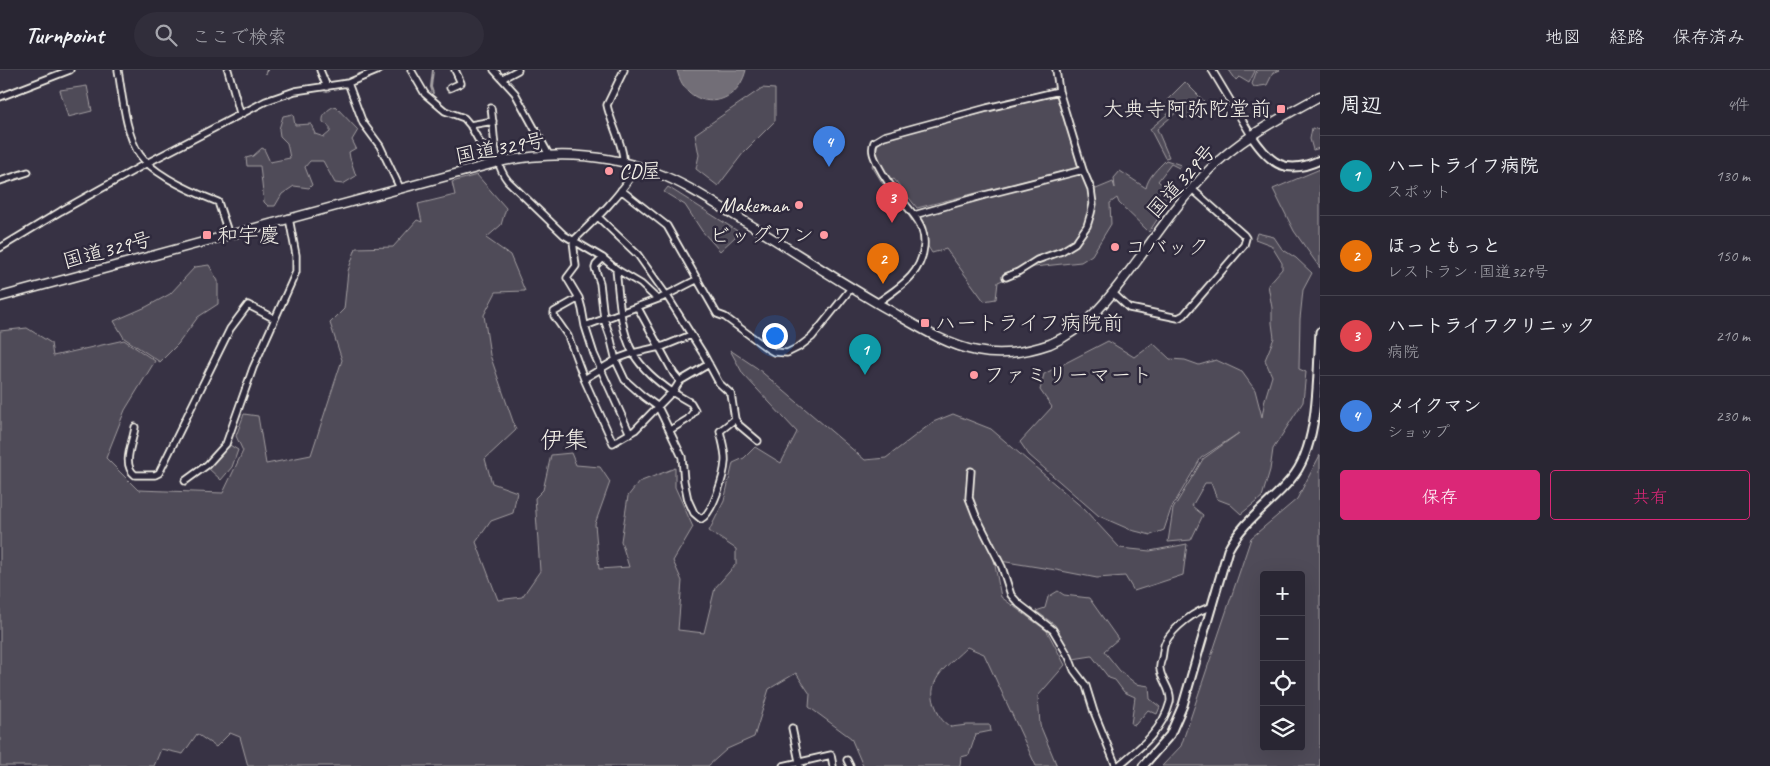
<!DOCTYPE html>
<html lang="ja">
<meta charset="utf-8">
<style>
:root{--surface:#292633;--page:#312e3b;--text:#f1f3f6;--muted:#a5a5ac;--line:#45434e;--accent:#db2777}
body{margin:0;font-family:Caveat,"Klee One",sans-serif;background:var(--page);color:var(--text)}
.controls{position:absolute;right:15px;bottom:15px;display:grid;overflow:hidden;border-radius:5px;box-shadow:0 5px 20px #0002}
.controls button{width:45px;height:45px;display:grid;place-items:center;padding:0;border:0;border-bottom:1px solid var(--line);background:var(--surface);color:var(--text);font:25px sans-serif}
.you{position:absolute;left:774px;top:265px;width:18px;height:18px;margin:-12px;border:4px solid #fff;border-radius:50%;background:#1a73e8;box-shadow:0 0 0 8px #1a73e833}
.badge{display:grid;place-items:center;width:32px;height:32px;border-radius:50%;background:var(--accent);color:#fff;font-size:16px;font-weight:700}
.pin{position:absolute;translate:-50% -41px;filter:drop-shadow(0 1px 2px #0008)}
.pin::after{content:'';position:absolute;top:26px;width:18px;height:15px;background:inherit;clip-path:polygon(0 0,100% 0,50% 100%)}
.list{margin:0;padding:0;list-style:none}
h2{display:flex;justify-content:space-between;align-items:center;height:65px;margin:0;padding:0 20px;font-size:21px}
h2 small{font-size:16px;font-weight:400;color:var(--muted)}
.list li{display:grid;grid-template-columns:32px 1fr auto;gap:15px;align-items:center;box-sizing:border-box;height:80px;padding:0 20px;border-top:1px solid var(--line)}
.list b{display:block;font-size:19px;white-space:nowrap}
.list p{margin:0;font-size:16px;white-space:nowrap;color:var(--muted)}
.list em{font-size:16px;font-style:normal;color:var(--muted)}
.actions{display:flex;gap:10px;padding:15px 20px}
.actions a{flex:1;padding:11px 0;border:1px solid var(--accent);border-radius:5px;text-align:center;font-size:18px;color:var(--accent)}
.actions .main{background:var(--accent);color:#fff}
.icon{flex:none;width:28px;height:28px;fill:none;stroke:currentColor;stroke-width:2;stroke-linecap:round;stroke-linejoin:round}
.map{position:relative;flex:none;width:1320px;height:696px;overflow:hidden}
header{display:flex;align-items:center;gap:30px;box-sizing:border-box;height:70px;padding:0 25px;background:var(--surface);border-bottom:1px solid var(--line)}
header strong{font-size:24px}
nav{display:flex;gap:28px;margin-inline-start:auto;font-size:18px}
.search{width:350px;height:45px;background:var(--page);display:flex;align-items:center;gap:12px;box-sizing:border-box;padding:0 18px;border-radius:28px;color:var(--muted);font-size:19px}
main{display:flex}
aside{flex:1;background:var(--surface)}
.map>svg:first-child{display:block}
.green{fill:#504b59;stroke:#a29ea0;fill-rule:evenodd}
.water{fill:#726e77;stroke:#a6a2a4}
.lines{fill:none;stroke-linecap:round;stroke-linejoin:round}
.stream{stroke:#a6a2a4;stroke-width:2}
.minor-casing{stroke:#f4f1e8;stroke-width:9}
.major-casing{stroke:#f4f1e8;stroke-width:11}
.highway-casing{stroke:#f4f1e8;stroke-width:11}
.minor{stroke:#2f2a3d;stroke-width:5.5}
.major{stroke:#2f2a3d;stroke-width:7}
.highway{stroke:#2f2a3d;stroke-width:8}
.poi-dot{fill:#ff9aa2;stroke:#2f2a3d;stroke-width:2}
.labels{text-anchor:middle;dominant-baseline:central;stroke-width:5;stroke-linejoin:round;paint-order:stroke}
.poi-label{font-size:21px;fill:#f4f1e8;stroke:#2f2a3d;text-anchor:start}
.street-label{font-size:21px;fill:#f4f1e8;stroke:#2f2a3d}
.quarter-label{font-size:24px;fill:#f4f1e8;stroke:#2f2a3d}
</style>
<header>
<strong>Turnpoint</strong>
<div class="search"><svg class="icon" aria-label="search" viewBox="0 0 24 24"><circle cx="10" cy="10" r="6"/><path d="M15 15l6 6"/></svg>ここで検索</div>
<nav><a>地図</a><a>経路</a><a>保存済み</a></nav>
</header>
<main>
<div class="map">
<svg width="1320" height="696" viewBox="0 0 1320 696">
<rect width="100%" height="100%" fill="#373244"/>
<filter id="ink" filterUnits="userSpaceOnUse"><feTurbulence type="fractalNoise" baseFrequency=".02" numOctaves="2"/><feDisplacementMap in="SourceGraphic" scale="10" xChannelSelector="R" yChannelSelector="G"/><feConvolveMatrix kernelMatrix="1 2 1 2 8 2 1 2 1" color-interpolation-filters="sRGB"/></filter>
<g filter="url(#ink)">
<path class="green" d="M1229,0H1255V1L1249,13L1239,7L1236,10Z
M1257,0H1280L1273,3L1267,15L1254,17L1252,14Z
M1185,12L1204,31L1191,44L1192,49L1188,47L1183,48L1178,41L1157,59L1169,87L1165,88L1150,59L1176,37L1168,29Z
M87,16L92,41L68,47L60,20Z
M762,18L775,19V51L744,82L718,116L696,99L699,85L695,64Z
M1058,24L1078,97L917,138L894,109L883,114L872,96L879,70Z
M335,36L358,60L352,70L356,78L349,82L350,88L356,106L343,114L335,113L323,91H310L305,97L312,115L309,118L294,116L282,124L275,136H268L264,132L260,96H247L246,88L253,86L262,78L264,79L270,92L290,88L287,73L280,66L279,59L283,46L293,44L295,55L311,54L315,64L324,67L330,62V57L323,52C322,44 328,39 335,36Z
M1312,58L1320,60V78L1313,80L1310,69Z
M1166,90L1181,95L1179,98L1171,94L1158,111L1168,120V133L1149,162L1119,133L1117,128L1110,133L1111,154L1092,185L1081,192L1034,197L998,212L996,229L984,231L946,179L932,183L907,143L883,119L891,112L920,146L1081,103L1096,119L1113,112L1115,118L1114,108L1120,101L1146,118C1148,107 1158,98 1166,90Z
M1320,99V198L1294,161L1273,119Z
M477,105L506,138L501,155L486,168L510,185L525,221L496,222L484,245L490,285L516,360L485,389L492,413L517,422L513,443L491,451L476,472L498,530L522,527L540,501L535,428L543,420L551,385L571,383L576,395L600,397L610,412L595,454L599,499L629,497L621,471L628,426L639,412L675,398V417L693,457L673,491L682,511L678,560L704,563L715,518L736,494V479L709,461L724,431L733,393L744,388L755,377L781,393L797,362L743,304L730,280L757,298L865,390L886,388L933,352L953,344L991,359L1084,439L1120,478L1150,481L1187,474L1183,505L1134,521L1125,506L1097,508L1056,500L994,490L1001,527L1047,561L1065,595L1038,626L1040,655L1057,696H1036L984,584L967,577C950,594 925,609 935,635C940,647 940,650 951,657L967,655H990L991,661L976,664L969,685L961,687L960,696H863L851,668L809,637L810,624L796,603L769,619L754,667L727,679L708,696H248L240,667L230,663L216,677L197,664L183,684L161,679L154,696H0V261L27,258L51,273L53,286L124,270L155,291L125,340L106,388L138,420L223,423L243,381L236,366L244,344L258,346L266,394L311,385L342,290L330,253L344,239L348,201L356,178L393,177L417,150L422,152L418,134L455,125L452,112Z
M668,117L739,162L735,167L720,181L702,161L685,135L664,122Z
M1257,163L1274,167L1282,179L1296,188L1312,203L1303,220L1300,249L1299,299L1306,302L1303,332L1273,379L1270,400L1262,427L1241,444L1230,434L1217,429L1211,413H1205L1192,436L1203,445L1191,470L1168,472L1173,439L1203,389L1239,363L1201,388L1171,439L1164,460L1151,465L1131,460L1099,446L1029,385L1020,372L1052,337L1040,320L1044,304L1108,271L1134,287L1153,273L1170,289L1185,290L1199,295L1216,290L1242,302L1255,320L1262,347L1265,329L1272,306L1265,290L1274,268L1272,253V238L1268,215L1282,199V193L1271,175L1255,169Z
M209,195L218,211V234L198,247L178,274L160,292L124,268L114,251L146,237L170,224L195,197Z
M228,374L238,380L232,397L221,410L208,398Z
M1320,385V696H1162L1181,676L1251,468L1297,429ZM1264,505H1301V677H1264Z
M1058,521L1064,525L1089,528L1118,569L1104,581L1120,601L1136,614L1149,616L1150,629L1160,637L1157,644L1148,640L1135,655L1131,654L1135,627L1124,622L1115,610L1109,608L1092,586L1073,589L1055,555L1036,541L1045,538L1048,527Z"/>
<path class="water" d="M677,0H746C736,41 686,41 677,0Z"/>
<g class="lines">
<path class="stream" d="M433,0L431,17L433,23
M266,3L267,0"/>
<g class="minor-casing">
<path id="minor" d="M118,0C122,23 126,67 140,85C154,105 195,123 218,132L229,165
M228,0L240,43
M320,0L327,17
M411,0L425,24L445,41L464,48L470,55L480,73L490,80L496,81
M494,0L515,23L549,85
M1212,0L1251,65
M503,8L518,0
M348,13L363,53L380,76L400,118
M450,18L461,13L455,0
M0,27L70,0
M491,38C495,61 492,92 508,111L564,165L603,188L616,199L641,214L657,229
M470,55L493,51
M623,92C625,79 610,51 607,35L624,0
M0,111L28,102
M621,120L667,156L717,244L725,247L767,278L774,282L787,283L799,277L812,267L852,217
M914,145L985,125L1083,100
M598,147L638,185L667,226L704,285L719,313L731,324L735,349L720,361C722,371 726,383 725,392C724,406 713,443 701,449L694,443L688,430L684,411L682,387L663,347L658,337L643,326L625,310L616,291L610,266L604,249L600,213L595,198L596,195L603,188
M573,171L576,196L567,208L579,228L582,239L585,256L594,284L630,364
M573,171C597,148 621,125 638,96
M0,178L61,141L147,93L266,31L295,21L348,13L379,0
M1006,207L1018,202L1037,190L1062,181L1075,173L1087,156L1091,143L1093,134L1091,119L1083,100L1059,21L1056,0
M1113,223L1129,238L1178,248L1184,245L1244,175L1246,168L1244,165L1192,119
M579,228L554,242V246L568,266L584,309L613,373L635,360L672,322C657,311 642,299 633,283C620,259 619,226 616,199
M877,233C899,217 921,206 924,176C925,163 921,154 913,144C901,128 888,115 879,97C875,89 870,81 874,72L884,66L987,38L1059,21
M638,238L674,304L680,311
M585,256L661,228L698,209
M584,309L619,288L633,283L664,276L691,265
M673,322L680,311L709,294
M735,349L739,355L758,371
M135,357C133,373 121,394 135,405H155L159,403L230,259L248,235L275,249
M670,360L688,349L695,340L691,333L672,322
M971,401L969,428L976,446L1002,497L1011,525L1019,534L1053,560L1069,587L1074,600L1086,616L1094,642L1116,696
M185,411L207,395L226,374L253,298L296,202V185L289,148
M792,658L800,696
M847,690L850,696
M783,696L831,685L833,696
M1118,696C1140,678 1163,660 1170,632C1172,619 1161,611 1160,599C1159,596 1161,591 1162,588C1163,584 1163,577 1165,573C1173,558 1195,540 1212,537"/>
</g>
<g class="major-casing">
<path id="major" d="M1251,65C1270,94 1286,106 1320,90
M1143,696L1170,665L1183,635L1228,480C1245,448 1270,435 1291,409C1320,376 1317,305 1320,262"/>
</g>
<g class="highway-casing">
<path id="highway" d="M0,227L499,92C552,81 606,83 657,103C686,114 712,132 739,148C789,178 838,211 889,240C917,256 946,275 977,281C1001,286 1027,282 1050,274C1089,258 1113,223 1137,191C1159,161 1181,129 1207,102C1239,69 1280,48 1320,26"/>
</g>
<use href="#minor" class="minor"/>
<use href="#major" class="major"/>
<use href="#highway" class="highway"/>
</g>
</g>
<g class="poi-dot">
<rect x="1276" y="34" width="10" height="10" rx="2.5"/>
<circle cx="609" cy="101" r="5"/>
<circle cx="799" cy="135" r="5"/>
<rect x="202" y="160" width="10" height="10" rx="2.5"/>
<circle cx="824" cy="165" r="5"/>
<circle cx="1115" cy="177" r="5"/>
<rect x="920" y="248" width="10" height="10" rx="2.5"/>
<circle cx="974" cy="305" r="5"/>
</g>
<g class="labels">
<g class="poi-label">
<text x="1271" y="39" text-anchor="end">大典寺阿弥陀堂前</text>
<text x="619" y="101">CD屋</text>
<text x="789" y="135" text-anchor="end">Makeman</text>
<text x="217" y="165">和宇慶</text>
<text x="814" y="165" text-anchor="end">ビッグワン</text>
<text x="1125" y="177">コバック</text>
<text x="935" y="253">ハートライフ病院前</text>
<text x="984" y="305">ファミリーマート</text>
</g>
<g class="street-label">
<text transform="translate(500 78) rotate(-11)">国道329号</text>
<text transform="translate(1181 111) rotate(-48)">国道329号</text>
<text transform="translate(107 180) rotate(-15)">国道329号</text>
</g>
<g class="quarter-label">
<text x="564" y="370">伊集</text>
</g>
</g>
</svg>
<div class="controls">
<button>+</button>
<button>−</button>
<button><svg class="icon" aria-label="locate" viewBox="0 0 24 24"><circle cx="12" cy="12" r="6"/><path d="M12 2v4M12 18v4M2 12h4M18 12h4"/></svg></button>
<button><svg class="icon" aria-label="layers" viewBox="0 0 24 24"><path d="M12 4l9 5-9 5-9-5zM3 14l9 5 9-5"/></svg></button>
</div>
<div class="you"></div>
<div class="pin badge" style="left:865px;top:305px;background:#0f9aa8">1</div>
<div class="pin badge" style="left:883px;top:214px;background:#e8710a">2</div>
<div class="pin badge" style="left:892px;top:153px;background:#e0444e">3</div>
<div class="pin badge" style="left:829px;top:97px;background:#3f7fe0">4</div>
</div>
<aside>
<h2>周辺<small>4件</small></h2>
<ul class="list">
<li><span class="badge" style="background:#0f9aa8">1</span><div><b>ハートライフ病院</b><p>スポット</p></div><em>130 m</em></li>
<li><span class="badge" style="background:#e8710a">2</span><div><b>ほっともっと</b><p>レストラン · 国道329号</p></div><em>150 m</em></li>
<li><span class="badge" style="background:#e0444e">3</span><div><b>ハートライフクリニック</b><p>病院</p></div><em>210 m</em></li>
<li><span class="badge" style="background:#3f7fe0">4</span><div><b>メイクマン</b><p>ショップ</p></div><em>230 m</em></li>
</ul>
<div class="actions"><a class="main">保存</a><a>共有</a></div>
</aside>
</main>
